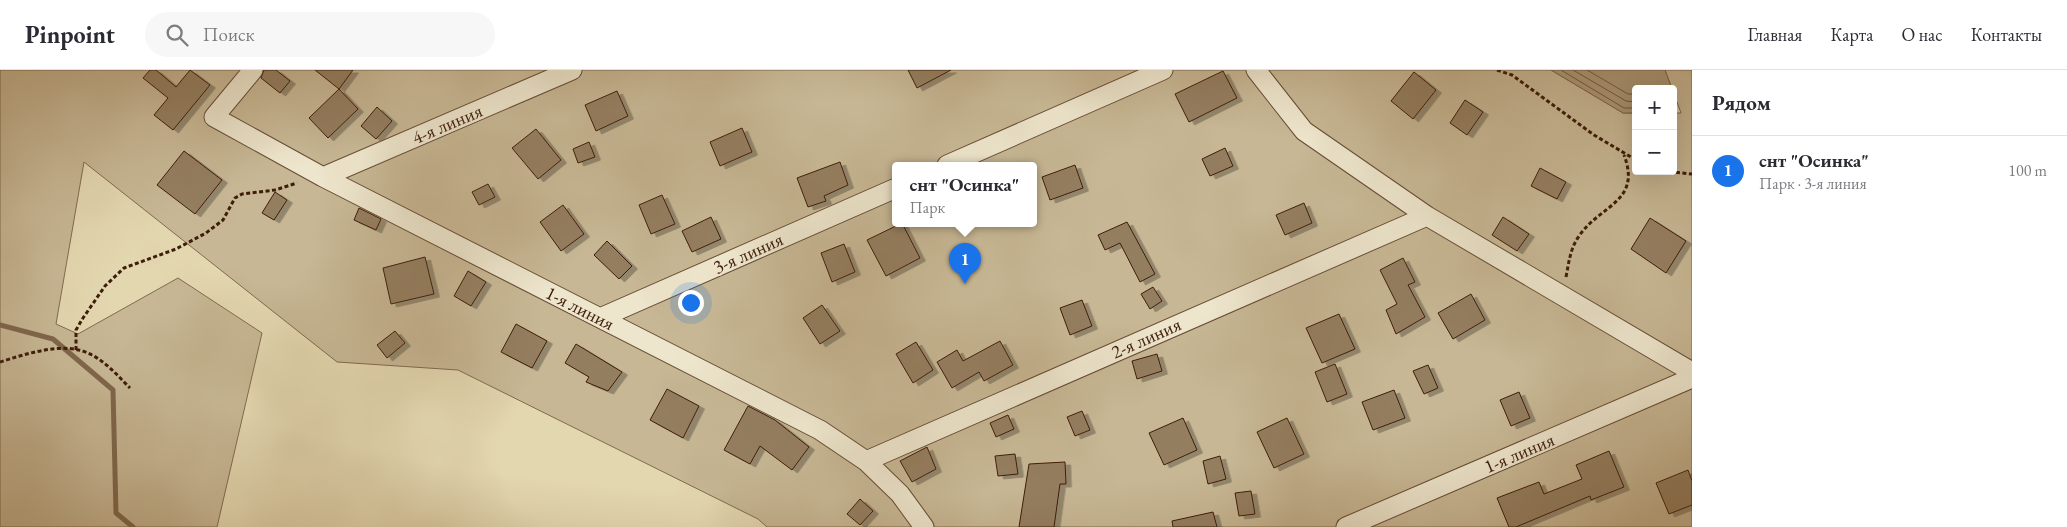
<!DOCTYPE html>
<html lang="ru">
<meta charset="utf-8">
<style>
:root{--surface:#fff;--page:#f7f7f7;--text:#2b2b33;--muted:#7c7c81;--line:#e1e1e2;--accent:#1a73e8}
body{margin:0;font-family:"EB Garamond",serif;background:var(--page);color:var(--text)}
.controls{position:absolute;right:15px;top:15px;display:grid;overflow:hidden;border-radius:5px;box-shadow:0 5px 20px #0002}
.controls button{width:45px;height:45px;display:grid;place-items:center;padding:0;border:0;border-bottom:1px solid var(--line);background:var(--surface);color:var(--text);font:25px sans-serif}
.you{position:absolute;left:690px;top:232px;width:18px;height:18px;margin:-12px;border:4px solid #fff;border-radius:50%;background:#1a73e8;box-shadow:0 0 0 8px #1a73e833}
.badge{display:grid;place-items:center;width:32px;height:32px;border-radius:50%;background:var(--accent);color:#fff;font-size:16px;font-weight:700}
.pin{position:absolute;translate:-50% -41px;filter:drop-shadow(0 1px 2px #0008)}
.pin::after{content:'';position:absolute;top:26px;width:18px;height:15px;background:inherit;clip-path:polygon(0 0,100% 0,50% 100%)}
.popup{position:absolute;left:892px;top:92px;width:145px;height:65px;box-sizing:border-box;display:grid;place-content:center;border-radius:5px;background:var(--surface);filter:drop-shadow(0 1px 4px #0005);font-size:16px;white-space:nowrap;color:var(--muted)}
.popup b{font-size:19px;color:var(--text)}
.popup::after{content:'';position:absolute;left:50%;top:100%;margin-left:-10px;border:10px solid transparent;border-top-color:var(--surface)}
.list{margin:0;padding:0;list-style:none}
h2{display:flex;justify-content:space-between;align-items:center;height:65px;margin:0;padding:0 20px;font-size:21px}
h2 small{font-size:16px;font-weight:400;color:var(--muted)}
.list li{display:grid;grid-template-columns:32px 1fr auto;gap:15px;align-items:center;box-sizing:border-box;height:70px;padding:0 20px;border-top:1px solid var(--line)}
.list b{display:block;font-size:19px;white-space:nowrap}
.list p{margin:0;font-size:16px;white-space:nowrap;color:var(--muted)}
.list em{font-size:16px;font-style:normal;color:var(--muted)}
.icon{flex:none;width:28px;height:28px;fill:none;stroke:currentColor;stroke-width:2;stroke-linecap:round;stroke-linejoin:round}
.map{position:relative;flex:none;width:1692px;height:457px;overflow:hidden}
header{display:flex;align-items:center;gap:30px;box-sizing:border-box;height:70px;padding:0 25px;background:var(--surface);border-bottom:1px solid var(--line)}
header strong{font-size:24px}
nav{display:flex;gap:28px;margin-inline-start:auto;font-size:18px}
.search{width:350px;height:45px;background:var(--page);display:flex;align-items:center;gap:12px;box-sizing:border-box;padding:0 18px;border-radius:28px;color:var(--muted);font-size:19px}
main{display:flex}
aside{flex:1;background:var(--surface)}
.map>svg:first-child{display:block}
.green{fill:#c7b794;stroke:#826a4f;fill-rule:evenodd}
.water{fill:#ab9878;stroke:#7f674c}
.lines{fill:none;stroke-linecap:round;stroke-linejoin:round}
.shore{stroke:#745a41;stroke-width:1}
.stream{stroke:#7f674c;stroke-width:5}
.building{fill:#947e60;stroke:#3e1d0a;filter:url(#shadow)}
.minor-casing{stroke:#674c34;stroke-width:21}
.path{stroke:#3e1d0a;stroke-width:3;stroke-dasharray:4 2.5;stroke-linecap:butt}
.minor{stroke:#ede5cc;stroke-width:19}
.labels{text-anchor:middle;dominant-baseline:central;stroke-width:4.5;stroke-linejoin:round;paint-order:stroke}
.street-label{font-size:19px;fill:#3e1d0a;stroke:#ede5cc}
</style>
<header>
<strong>Pinpoint</strong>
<div class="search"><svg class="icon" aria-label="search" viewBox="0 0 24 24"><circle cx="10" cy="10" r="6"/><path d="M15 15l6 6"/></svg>Поиск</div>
<nav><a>Главная</a><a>Карта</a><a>О нас</a><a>Контакты</a></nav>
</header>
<main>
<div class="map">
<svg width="1692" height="457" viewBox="0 0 1692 457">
<defs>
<filter id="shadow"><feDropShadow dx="5.5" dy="3" stdDeviation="0" flood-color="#0004"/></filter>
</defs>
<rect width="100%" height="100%" fill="#e3d7b0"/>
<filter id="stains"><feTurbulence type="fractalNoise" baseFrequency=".004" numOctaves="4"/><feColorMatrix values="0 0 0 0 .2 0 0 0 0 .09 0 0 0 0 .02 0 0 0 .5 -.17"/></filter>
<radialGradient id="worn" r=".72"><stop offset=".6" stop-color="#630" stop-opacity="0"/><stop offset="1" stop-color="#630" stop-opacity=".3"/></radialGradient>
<path class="green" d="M0,0H1551L1623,43H1636V101H1673V43H1681L1665,0H1692V457H767L758,449L458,300L337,292L84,92L56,254L78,264L178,208L262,263L217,457H0ZM896,95H1034V153H896Z"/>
<path class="water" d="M1551,0H1665L1672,19H1636V43H1623Z"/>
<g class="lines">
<path class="shore" d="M1561,0L1624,38H1636
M1573,0L1626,31L1636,32
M1587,0L1628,24H1636"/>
<path class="stream" d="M0,255L53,269L113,320L116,443L133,457"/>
</g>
<path class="building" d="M150,0H156L176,17L190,0L210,15L173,60L154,45L168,28L143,8Z
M264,0H276L290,11L280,23L261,8Z
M315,0H353L339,19Z
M908,0H951L917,18Z
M1223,1L1237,28L1189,52L1175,24Z
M1414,2L1436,20L1413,49L1391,31Z
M339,19L358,39L328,68L309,48Z
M617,21L628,46L596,61L585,35Z
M1465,30L1483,42L1467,65L1450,53Z
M377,37L392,51L376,69L361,56Z
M742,58L752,82L720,96L710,72Z
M536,59L561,90L538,109L512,78Z
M589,72L595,87L578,93L573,79Z
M1225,78L1233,96L1210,106L1202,89Z
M184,81L222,110L195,144L157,115Z
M840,92L848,115L824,126L826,131L808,137L797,108Z
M1075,95L1083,118L1050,130L1042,107Z
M1540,98L1566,112L1557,129L1531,116Z
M488,114L495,127L479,135L472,122Z
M275,122L287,130L274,150L262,143Z
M662,125L675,154L651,164L639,135Z
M1304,133L1312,153L1285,165L1276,145Z
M563,135L584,164L561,181L540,152Z
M359,138L381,149L376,160L354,150Z
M711,147L721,169L692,182L682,161Z
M1503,147L1529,164L1517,181L1492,165Z
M1650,148L1686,171L1666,203L1631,179Z
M1127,152L1155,204L1140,212L1120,173L1105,180L1098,165Z
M902,153L920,188L886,206L867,170Z
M607,171L632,196L619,209L594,185Z
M844,174L855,202L832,212L821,183Z
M425,187L434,224L391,234L383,198Z
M1403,188L1415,212L1408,215L1425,247L1396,264L1386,240L1397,234L1380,200Z
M468,201L486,212L471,236L454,226Z
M1153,217L1162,231L1150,239L1141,224Z
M1471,224L1485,250L1453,269L1438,243Z
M1082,230L1092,256L1070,265L1060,238Z
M822,235L840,261L820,274L803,248Z
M1339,244L1355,279L1322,293L1306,258Z
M516,254L547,271L532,298L501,282Z
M395,261L405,273L387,288L377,275Z
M1000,271L1013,295L984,311L979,302L952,318L937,292L957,280L963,291Z
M916,272L933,300L913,313L896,284Z
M576,274L622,302L608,321L586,312L589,307L565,293Z
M1157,284L1162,301L1137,309L1132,291Z
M1335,294L1347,324L1327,332L1315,302Z
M1428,295L1438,318L1424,324L1413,301Z
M667,319L699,336L683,368L650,350Z
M1394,320L1405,348L1373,360L1362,332Z
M1519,322L1530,348L1511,356L1500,330Z
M748,336L775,350L809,377L792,400L760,376L750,394L724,380Z
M1082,341L1090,360L1075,366L1067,347Z
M1008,345L1014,359L996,367L990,353Z
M1183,348L1197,380L1164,395L1149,363Z
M1287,348L1304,384L1274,398L1257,362Z
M927,377L936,399L912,412L900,391Z
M1609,381L1624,417L1591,430L1590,426L1516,457H1509L1497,428L1539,412L1544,424L1582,409L1576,395Z
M1015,384L1018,404L998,406L995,386Z
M1220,386L1226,409L1208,414L1203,391Z
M1065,392L1066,414H1060L1054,457H1019L1029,394Z
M1688,400L1692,411V435L1669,444L1656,413Z
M1251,421L1255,444L1239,446L1235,423Z
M860,429L873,441L860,455L847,444Z
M1213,442L1217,457H1173L1172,451Z"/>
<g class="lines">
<g class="minor-casing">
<path id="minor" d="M253,0L214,47L323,107L820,360L866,391L900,424L924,457
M1256,0L1304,61L1427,146L1692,302
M947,95L1163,0
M323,107L572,0
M600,248L896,118
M866,391L1427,146
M1346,457L1692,308"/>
</g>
<path class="path" d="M1497,0L1512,5L1594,65L1636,90
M1663,101L1692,104
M1566,207C1569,192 1570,179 1579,166C1600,135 1642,132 1624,85
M76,280V260L83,248L105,216L124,198L176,179L206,163L223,150L235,128L242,124L275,120L297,113
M0,292C26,284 66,270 92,285C107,293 118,306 130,318"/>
<use href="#minor" class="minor"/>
</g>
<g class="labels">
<g class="street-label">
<text transform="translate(447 54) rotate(-23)">4-я линия</text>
<text transform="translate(748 183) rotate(-24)">3-я линия</text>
<text transform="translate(580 238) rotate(27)">1-я линия</text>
<text transform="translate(1146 268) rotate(-24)">2-я линия</text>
<text transform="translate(1519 383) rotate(-23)">1-я линия</text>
</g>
</g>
<rect width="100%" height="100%" filter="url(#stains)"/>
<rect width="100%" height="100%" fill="url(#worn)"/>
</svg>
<div class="controls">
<button>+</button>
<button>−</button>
</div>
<div class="you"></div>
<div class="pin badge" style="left:965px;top:214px">1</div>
<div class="popup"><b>снт &quot;Осинка&quot;</b>Парк</div>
</div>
<aside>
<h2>Рядом<small></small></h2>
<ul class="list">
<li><span class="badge">1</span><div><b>снт &quot;Осинка&quot;</b><p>Парк · 3-я линия</p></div><em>100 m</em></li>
</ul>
</aside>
</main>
